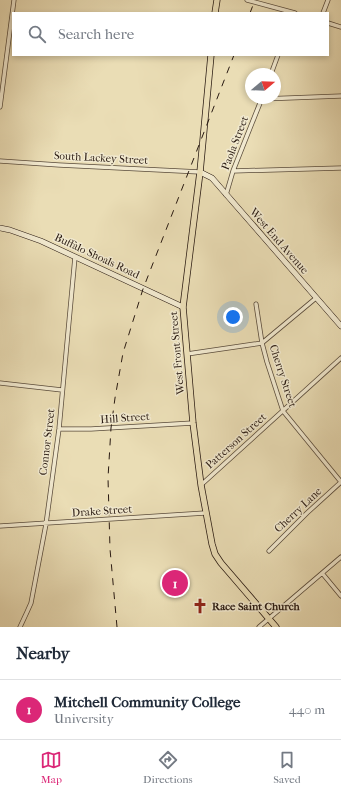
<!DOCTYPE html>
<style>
:root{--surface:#fff;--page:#f6f6f7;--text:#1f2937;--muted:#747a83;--line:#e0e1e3;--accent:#db2777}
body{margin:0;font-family:"IM FELL French Canon",serif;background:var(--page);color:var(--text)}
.compass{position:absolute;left:245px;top:68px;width:36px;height:36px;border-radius:50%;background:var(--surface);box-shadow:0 2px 6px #0003;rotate:71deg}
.you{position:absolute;left:233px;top:317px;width:14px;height:14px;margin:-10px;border:3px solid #fff;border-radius:50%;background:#1a73e8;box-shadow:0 0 0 6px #1a73e833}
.badge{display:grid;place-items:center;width:26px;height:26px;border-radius:50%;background:var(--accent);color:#fff;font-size:13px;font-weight:700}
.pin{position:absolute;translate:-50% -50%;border:2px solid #fff;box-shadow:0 1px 4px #0006}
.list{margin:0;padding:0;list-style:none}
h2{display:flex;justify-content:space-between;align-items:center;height:52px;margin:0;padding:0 16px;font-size:17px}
h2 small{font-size:13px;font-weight:400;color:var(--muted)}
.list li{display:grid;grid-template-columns:26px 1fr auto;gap:12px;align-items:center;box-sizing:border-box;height:60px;padding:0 16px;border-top:1px solid var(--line)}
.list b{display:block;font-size:15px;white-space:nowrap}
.list p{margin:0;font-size:13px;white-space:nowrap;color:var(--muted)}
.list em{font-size:13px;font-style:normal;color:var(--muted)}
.icon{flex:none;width:22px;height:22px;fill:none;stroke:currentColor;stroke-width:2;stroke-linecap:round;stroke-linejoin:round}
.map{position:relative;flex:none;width:341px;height:627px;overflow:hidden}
.search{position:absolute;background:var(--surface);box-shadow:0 2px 6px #0003;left:12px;right:12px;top:12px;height:44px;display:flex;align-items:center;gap:10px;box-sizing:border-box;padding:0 14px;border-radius:0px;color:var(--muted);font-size:15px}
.sheet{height:112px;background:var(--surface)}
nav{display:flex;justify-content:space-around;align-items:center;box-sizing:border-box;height:56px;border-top:1px solid var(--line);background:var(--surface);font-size:11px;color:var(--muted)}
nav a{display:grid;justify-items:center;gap:2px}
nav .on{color:var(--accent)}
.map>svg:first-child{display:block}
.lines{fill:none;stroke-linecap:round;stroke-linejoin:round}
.street-casing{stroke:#594b3b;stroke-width:5}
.secondary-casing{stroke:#291a12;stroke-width:6}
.primary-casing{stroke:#291a12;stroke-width:7}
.street{stroke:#f1e9cf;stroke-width:3.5}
.secondary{stroke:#f1e9cf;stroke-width:5}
.primary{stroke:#eaddb5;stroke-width:5.5}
.rail{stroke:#291a12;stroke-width:1;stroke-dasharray:7 7;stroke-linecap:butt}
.labels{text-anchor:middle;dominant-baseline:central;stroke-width:3;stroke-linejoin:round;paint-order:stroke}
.street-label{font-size:11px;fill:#291a12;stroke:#f1e9cf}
.poi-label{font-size:11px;font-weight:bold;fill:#291a12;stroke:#f1e9cf;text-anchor:start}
</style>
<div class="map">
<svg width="341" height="627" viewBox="0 0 341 627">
<rect width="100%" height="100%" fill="#eaddb5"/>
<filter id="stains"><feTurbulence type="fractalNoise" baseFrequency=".005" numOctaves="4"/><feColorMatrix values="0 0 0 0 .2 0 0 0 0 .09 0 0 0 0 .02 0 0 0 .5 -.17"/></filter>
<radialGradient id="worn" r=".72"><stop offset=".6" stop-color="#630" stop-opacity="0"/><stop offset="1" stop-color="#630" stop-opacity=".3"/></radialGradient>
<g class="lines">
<g class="street-casing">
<path id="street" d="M247,0L295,13
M323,13L328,0
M328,23L341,27
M271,74L278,55
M262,99L341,96
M0,107L14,0
M0,161L59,165L200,172
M233,171L341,168
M226,195L233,171L262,98
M256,304L262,343L267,362L283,411L341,482
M187,354L262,343L316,298
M0,383L62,390
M59,429H91L193,423
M201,485L341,358
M0,526L205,513
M269,551L307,513L341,482
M322,573L341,596
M20,627L27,612L31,603L46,524L59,429L75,257
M259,627L341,557"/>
</g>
<g class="secondary-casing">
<path id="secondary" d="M200,172L212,178L341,326
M0,228L10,230L41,241L183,307"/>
</g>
<g class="primary-casing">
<path id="primary" d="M215,13L217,0
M211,55L200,172L183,307L193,423L201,485L212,544L215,554L221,563L276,627"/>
</g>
<use href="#street" class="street"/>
<use href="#secondary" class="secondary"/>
<use href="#primary" class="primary"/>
<path class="rail" d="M250,13L255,0
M117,627L110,549L108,478L111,428L115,398L123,353L143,289L234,55"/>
</g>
<defs>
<g id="church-bare" transform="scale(1.2)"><path d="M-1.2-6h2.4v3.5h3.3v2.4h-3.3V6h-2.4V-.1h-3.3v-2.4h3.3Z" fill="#8f2418" stroke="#f1e9cf" stroke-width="2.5" paint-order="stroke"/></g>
</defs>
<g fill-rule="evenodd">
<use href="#church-bare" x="200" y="606"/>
</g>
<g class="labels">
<g class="street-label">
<text transform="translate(235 143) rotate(-69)">Paola Street</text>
<text transform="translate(101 158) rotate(3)">South Lackey Street</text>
<text transform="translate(279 241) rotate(49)">West End Avenue</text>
<text transform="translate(97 256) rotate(25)">Buffalo Shoals Road</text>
<text transform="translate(177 353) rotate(-95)">West Front Street</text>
<text transform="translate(283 376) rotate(72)">Cherry Street</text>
<text transform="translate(125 418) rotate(-4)">Hill Street</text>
<text transform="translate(236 441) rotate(-42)">Patterson Street</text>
<text transform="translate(47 442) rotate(-83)">Connor Street</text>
<text transform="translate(298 510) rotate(-43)">Cherry Lane</text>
<text transform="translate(102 511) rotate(-4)">Drake Street</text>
</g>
<g class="poi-label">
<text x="212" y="606">Race Saint Church</text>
</g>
</g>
<rect width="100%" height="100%" filter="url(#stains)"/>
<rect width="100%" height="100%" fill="url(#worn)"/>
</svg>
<svg class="compass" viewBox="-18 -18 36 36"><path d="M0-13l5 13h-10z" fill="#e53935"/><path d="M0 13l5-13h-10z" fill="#747a83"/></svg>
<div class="you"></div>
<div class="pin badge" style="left:175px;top:583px">1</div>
<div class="search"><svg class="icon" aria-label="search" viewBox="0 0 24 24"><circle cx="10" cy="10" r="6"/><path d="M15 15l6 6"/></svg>Search here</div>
</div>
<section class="sheet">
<h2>Nearby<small></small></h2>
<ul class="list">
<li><span class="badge">1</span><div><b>Mitchell Community College</b><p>University</p></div><em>440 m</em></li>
</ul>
</section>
<nav>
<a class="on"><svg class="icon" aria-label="map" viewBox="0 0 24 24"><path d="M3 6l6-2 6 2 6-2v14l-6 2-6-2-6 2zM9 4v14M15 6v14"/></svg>Map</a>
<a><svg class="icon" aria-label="directions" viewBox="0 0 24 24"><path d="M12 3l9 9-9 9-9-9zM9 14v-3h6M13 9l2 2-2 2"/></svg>Directions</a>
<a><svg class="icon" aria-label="saved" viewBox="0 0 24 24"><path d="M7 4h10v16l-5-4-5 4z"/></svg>Saved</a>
</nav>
